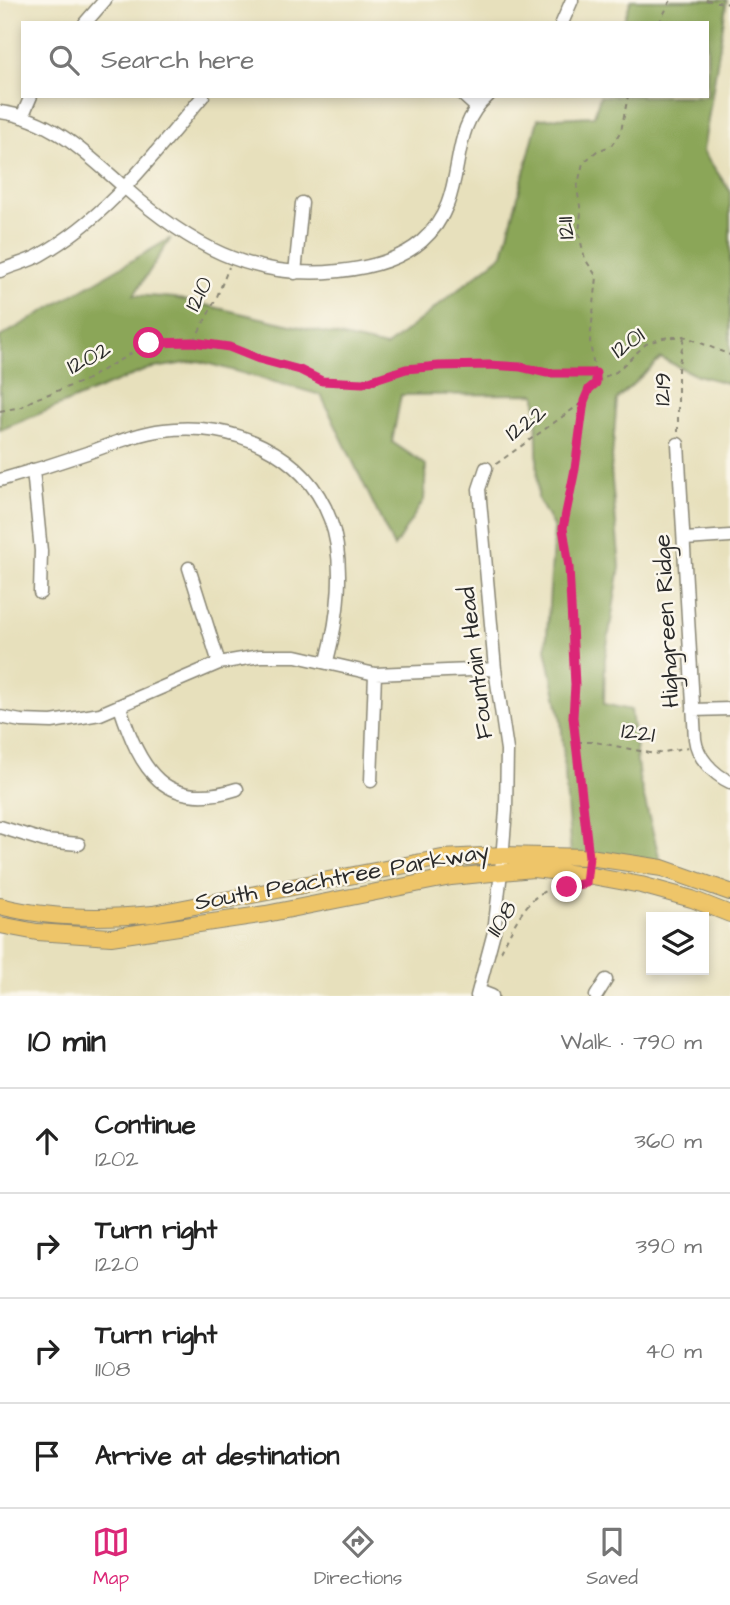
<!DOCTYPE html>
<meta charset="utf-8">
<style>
:root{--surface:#fff;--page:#f2f2f2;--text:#222;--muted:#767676;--line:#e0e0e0;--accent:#db2777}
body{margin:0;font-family:"Architects Daughter",sans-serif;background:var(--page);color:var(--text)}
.controls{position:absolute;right:21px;bottom:21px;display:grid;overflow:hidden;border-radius:0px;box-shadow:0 4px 10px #0003}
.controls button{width:63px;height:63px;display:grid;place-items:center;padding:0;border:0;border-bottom:2px solid var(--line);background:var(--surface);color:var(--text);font:35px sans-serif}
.stop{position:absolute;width:21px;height:21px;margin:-16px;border:5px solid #db2777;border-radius:50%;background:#fff}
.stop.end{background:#db2777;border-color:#fff;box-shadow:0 2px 7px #0008}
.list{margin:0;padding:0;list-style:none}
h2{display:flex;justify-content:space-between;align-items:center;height:91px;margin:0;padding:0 28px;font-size:30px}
h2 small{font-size:23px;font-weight:400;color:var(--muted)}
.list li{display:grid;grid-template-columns:46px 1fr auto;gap:21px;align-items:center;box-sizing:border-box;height:105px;padding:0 28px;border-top:2px solid var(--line)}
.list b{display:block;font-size:26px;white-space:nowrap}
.list p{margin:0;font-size:23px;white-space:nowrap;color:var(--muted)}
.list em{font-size:23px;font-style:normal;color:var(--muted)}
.icon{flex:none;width:38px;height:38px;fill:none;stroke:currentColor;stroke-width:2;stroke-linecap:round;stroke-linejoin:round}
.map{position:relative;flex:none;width:730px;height:996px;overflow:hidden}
.search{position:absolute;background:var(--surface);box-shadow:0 4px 10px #0003;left:21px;right:21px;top:21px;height:77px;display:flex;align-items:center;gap:18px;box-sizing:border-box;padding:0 24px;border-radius:0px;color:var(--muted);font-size:26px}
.sheet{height:511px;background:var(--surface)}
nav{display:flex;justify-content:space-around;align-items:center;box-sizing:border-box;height:98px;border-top:2px solid var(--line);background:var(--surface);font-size:19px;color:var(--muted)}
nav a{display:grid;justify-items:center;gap:4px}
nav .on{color:var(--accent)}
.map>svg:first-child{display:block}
.forest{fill:#8ba658;stroke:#5b6842;stroke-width:2}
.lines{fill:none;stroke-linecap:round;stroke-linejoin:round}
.minor-casing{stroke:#898674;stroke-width:15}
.major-casing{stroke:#898674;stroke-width:18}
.path{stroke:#898674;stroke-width:2;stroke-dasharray:5 5;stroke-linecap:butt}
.minor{stroke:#fff;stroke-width:12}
.major{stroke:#eec569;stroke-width:16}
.route{stroke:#db2777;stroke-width:9}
.labels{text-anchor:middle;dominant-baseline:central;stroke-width:5;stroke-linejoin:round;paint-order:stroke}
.street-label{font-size:24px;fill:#2b2b2b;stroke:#fbf7ec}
</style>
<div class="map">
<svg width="730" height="996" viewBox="0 0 730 996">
<rect width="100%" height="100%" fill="#fbf7ec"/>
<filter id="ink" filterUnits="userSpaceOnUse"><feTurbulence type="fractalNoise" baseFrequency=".0143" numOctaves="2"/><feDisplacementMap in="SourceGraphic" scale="14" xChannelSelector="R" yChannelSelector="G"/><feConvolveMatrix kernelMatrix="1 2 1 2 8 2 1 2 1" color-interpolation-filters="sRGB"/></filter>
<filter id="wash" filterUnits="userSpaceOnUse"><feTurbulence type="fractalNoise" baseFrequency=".00686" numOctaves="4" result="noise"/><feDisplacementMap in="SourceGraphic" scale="28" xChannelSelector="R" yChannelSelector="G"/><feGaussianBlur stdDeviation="1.57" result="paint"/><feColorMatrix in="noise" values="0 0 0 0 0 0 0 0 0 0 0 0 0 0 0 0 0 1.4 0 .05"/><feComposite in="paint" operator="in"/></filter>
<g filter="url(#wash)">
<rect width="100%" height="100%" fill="#e7e0bc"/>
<path class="forest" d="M631,0H727L703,151L730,191V384L693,374L661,358L617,399L611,470L620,567L605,658L604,704L631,710L639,778L662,868L571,856L561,720L546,649L554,528L538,499L536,394L401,395L392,442L426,465L424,500L394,547L321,395L199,361L148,369L0,430V337L171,238L134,295L175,298L386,347L503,254L538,119L594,116L600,96H707V23H623Z"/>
</g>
<g filter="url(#ink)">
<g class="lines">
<g class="minor-casing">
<path id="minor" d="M85,23L105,0
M562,23L572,0
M464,96L476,107
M0,112C51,118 88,155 124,187C187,243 251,281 339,271C368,268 399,261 422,241C472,197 443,134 488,96
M22,117L31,96
M0,271C13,265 28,262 40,255C108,217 154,154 203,96
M295,273L302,203
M678,444L695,739C697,757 713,774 730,782
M33,470L41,551L40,593
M0,480C29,472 58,463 87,453C112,444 138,433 164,430C231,421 305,452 330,519C346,561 338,619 327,661
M685,539L730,536
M189,568L219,663
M120,707C140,769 164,812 237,789
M693,710L730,709
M0,717L21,721L52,722L100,714L219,663L260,656H296L375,674L495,669
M371,781L375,674
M0,827L45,841L79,844
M479,991L492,996
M477,996L494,932L501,872L506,810L507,750L495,669L479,489L486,468
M596,996L606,980"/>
</g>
<g class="major-casing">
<path id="major" d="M0,906C50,919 102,919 153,914L442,858L503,855L589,857L662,868L730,892
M0,925L37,932L111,937L266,914L451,877L533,869L587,875L641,885L692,899L730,914"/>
</g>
<path class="path" d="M706,0L730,4
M659,23L671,0
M194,341L216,299L229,267
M596,383L590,341L597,277L585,259L579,234L581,212L577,188L583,163L597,151L611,146L621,131L628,96
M0,411L21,407L35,399L84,381L149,343L193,342L229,347L259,359L300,370L322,381L363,383L406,369L439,366L489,365L521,367L547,373H596L602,378
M678,432V369L684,337
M496,464L583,402
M577,742H595L655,754L688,747
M587,844L573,717L575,685L569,567L563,528L575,469L584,401L588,389L602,378L616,372L646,344L663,338L684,336L730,355
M501,951C513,928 525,896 553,888C560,886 568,887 575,887"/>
<use href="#minor" class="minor"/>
<use href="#major" class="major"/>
</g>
</g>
<g class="lines" filter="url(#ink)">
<path class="route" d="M149,343L193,342L229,347L259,359L300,370L322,381L363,383L406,369L439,366L489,365L521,367L547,373H596V383L589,389L584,401L575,469L563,528L569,567L575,685L573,717L589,857L586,883L567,887"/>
</g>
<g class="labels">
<g class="street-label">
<text transform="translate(566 228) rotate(-94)">1211</text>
<text transform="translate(199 294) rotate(-64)">1210</text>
<text transform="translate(628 343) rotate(-36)">1201</text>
<text transform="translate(89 358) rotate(-27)">1202</text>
<text transform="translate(663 389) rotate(-88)">1219</text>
<text transform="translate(526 423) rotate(-36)">1222</text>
<text transform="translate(667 621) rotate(-93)">Highgreen Ridge</text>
<text transform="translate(476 663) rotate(-97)">Fountain Head</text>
<text transform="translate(638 733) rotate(8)">1221</text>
<text transform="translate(342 877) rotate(-10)">South Peachtree Parkway</text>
<text transform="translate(502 919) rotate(-58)">1108</text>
</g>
</g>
</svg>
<div class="controls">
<button><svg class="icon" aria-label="layers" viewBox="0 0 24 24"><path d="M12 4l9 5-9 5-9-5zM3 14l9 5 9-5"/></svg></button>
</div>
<div class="stop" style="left:149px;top:343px"></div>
<div class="stop end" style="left:567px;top:887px"></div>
<div class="search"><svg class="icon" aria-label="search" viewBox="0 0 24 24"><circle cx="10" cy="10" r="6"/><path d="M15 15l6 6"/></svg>Search here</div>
</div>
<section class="sheet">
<h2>10 min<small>Walk · 790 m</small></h2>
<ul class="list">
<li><svg class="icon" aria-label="ahead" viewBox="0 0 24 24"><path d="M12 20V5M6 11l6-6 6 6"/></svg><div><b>Continue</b><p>1202</p></div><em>360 m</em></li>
<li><svg class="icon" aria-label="right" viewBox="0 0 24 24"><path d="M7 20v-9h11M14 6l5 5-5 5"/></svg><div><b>Turn right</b><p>1220</p></div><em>390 m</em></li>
<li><svg class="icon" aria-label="right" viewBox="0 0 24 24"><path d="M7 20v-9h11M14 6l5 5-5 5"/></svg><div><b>Turn right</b><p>1108</p></div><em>40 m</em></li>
<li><svg class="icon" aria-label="arrive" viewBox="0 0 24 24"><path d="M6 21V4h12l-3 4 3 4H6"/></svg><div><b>Arrive at destination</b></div></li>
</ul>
</section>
<nav>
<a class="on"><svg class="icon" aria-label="map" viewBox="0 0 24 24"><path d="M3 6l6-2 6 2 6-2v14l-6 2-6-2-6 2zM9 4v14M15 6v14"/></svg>Map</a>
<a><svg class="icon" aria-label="directions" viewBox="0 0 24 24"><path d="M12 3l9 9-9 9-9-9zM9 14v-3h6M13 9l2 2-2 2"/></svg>Directions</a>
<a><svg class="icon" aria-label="saved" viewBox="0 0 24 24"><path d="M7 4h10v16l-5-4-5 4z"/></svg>Saved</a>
</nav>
